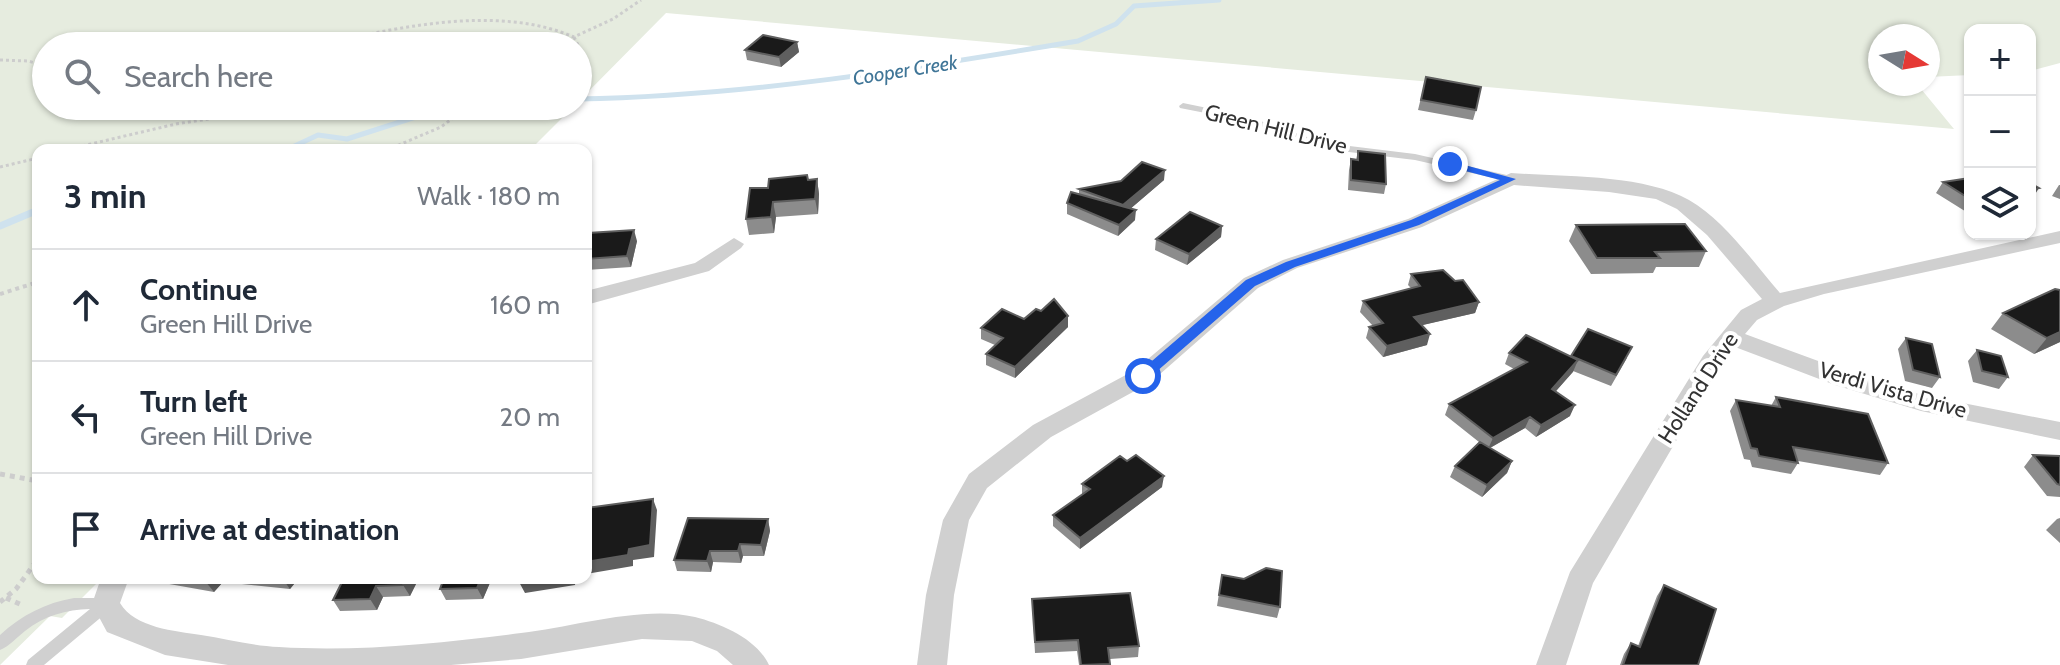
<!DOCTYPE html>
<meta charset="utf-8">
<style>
:root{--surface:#fff;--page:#f6f6f7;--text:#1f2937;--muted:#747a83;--line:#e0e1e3}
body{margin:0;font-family:Cabin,sans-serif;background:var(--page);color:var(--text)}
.controls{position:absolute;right:24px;top:24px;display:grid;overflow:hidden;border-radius:16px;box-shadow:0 2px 6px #0004}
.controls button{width:72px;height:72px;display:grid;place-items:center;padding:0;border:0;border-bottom:2px solid var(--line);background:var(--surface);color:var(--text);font:40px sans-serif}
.compass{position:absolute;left:1868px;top:24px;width:72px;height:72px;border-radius:50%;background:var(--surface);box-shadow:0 2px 6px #0004;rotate:101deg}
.stop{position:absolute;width:24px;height:24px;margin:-18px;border:6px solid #2563eb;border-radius:50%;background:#fff}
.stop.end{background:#2563eb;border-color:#fff;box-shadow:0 2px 8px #0008}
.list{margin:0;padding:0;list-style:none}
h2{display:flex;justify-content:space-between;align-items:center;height:104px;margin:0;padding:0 32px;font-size:34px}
h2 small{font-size:26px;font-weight:400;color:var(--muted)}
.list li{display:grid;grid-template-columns:52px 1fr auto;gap:24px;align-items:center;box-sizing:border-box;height:112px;padding:0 32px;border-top:2px solid var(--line)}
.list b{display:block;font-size:30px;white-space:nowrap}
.list p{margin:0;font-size:26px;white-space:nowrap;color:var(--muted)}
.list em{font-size:26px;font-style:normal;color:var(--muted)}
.icon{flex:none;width:44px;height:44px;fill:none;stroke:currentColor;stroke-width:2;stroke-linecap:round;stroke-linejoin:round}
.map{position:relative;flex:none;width:2060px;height:665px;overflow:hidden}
.search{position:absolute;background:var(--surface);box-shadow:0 2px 6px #0004;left:32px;top:32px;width:560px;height:88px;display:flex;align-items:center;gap:20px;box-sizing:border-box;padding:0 28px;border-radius:44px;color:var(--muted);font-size:30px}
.panel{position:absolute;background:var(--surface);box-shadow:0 2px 6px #0004;left:32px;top:144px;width:560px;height:440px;border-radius:16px}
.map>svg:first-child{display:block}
.green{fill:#e6ecdf}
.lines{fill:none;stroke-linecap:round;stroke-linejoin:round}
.stream-far1{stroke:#cfe2ee;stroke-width:5}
.stream{stroke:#cfe2ee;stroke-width:7}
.path-far2{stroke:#cdcdcd;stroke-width:3;stroke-dasharray:3 3;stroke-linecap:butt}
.path-far1{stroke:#cdcdcd;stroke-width:4;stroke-dasharray:4 4;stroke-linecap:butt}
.path{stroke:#cdcdcd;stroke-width:5;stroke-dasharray:5 5;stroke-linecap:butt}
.service{fill:#d0d0d0;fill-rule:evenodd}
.minor{fill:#d0d0d0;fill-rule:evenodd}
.wall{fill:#8c8c8c}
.shaded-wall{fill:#5f5f5f}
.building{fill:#1a1a1a;stroke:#5f5f5f;stroke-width:2}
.route{fill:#2563eb}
.labels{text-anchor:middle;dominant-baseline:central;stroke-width:8;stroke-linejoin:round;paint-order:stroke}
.far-water-label{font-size:20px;font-style:italic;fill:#3f7597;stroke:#fff}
.street-label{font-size:22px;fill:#333;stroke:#fff}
</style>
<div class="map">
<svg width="2060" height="665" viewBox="0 0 2060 665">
<rect width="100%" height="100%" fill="#fff"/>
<path class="green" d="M0,0H2060V63L2030,71V30H1970V75L1928,77V36H1880V84H1917L1954,129L666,13L578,102V46H46V106H574L530,150H38V578H102L62,618L50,616L0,665Z"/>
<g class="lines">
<path class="stream-far1" d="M578,99C747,96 912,69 1078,41L1116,24L1134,6L1219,0
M286,150L318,135L347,139L428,113L466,114L494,106"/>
<path class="stream" d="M0,226L38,210"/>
<path class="path-far2" d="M574,37L580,49L578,59
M312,46C393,29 495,3 574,37L613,19L641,0
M0,60L28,61L46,66
M65,150L176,124L293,106
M387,150L441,127L469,106
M0,167L38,158"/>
<path class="path-far1" d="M0,294L38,282"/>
<path class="path" d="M0,474L38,481
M6,598L22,605
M0,602L16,589L38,559"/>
<path class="service" d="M1183,103L1246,116L1325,143L1415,154L1511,176L1516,179L1511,182L1415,160L1324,149L1241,120L1180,108L1179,106Z
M74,598H106L111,600L113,605L111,609L44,665H26L28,660L90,609C66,610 45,615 25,631C17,637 10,646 0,650V635C22,615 45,603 74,598Z"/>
<path class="minor" d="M1511,173C1563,177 1643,174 1689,200C1725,221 1753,262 1780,293L2060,231V243L1824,294L1784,306L1757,320L1745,334L1851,373L1922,395L2060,422V440L1921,411L1835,385L1735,347L1720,366L1593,583L1566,665H1536L1570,572L1703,356L1741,310L1762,299L1707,235L1677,209L1656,199L1609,192L1514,185L1422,227L1297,268L1258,288L1151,382L1051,437L987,488L969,520L954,595L947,665H917L926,595L943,520L969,474L1033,425L1135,370L1244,278L1283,260L1408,219Z
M734,238L744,244L741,248L709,271L586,305V291L695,263Z
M101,578H129L120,603C135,628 175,631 201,635C227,639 253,646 279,647C359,652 442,643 521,633C574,627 642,605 695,617C722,624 757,639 769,665H733L717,651L692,641L642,639L521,659L451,665H228L165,655L107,632L92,604Z"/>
</g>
<path class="wall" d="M797,42L799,52L781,67L747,60L745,50Z
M1426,77L1476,110L1473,120L1418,110Z
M1358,151L1386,184L1384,194L1348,190L1349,170L1351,159L1356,160Z
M1970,178V212L1968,213L1936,193L1943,182Z
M817,179L819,194L818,214L776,217L774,233L749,235L746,219L768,188Z
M1164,180L1131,208L1135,220L1118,236L1067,214V203L1079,194V189L1121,181Z
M2059,185H2060V199L2052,196Z
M1576,225L1706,251L1699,267H1656L1653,273L1591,274L1569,241Z
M1222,226L1221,237L1187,265L1155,250L1156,239Z
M586,238L637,241L631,267L586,270Z
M1411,274L1455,281L1479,302L1475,313L1422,325L1427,345L1383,357L1366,338L1369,327L1373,326L1360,312L1363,301L1411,288L1408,285Z
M1041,311L1068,316V327L1015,378L986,365V354L995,345L981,339V328L1024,319Z
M2003,313L2060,342L2034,354L1991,329Z
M1906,338L1940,377L1932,388L1905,381L1898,349Z
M1977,350L2008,377L1999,389L1973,382L1968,361Z
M1509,353L1571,357L1627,358L1611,386L1573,371L1556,391L1570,416L1536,437L1525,428L1490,448L1512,461L1507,473L1482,497L1450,477L1455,466L1479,442L1445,415L1449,404L1514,369L1505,364Z
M1776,397L1888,463L1880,475L1798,461V463L1791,474L1752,467L1750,460L1744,459L1730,411L1736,400L1771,406Z
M2033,455L2060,456V497L2047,496L2024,467Z
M1082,484L1162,487L1080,549L1053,526V515L1082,495Z
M2060,518V543L2046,530L2057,519Z
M768,519L770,531L764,556H743L741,563L713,562L711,572L677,571L674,560Z
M1222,575L1244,579L1280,607L1277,618L1217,606Z
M154,578H299L290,589L223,582L214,592L158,582Z
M344,578H419L410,596L383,597L377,610L340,611L333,600Z
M444,578H492L483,599L446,600L440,589Z
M1664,585L1698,665H1620L1624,654L1631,643L1638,646L1657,596Z
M1032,599L1139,646L1138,657L1110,659V665H1079L1077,651L1035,653Z"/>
<path class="shaded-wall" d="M797,42L799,52L781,67L779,57Z
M1165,170L1164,180L1122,216L1123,205Z
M817,179L819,194L818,214L815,199Z
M2039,188L2032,199H2030V190Z
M773,202L776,217L774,233L771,217Z
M1136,210L1135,220L1118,236L1119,225Z
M1222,226L1221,237L1187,265L1189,254Z
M634,230L637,241L631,267L627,256Z
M1479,302L1475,313L1410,328L1414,317Z
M1068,316V327L1015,378V367Z
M2060,332V342L2034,354L2047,338Z
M1430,334L1427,345L1383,357L1387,346Z
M1578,360L1573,372L1548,400L1552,389Z
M1575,405L1570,416L1536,437L1541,425Z
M1530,417L1525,428L1488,449L1493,438Z
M1512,461L1507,473L1482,497L1487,485Z
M1164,476L1162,487L1080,549V538Z
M653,499L657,510L654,557L633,560V566L586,574V562L629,549Z
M768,519L770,531L764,556L761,545Z
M740,544L743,556L741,563L738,551Z
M710,551L713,562L711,572L707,561Z
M208,578H220L223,582L214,592L205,581Z
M282,578H299L290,589Z
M406,578H419L410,596L403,585Z
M481,578H492L483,599L477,588Z
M544,578H576L575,585L525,593L519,582Z
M376,586L383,597L377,610L370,599Z"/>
<path class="building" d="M763,35L797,42L779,57L745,50Z
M1426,77L1481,87L1476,110L1421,100Z
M1358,151L1385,154L1386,184L1351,180V159L1358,160Z
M1142,162L1165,170L1123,205L1079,189L1121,181Z
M807,175L808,180L817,179L815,199L773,202L771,217L746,219L750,188H768L769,179Z
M1970,178V199L1943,182Z
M2030,183L2039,188L2030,190Z
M1071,192L1136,210L1119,225L1067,203Z
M1190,212L1222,226L1189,254L1156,239Z
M1685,224L1706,251L1655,252L1660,258H1597L1576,225Z
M634,230L627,256L586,259V238L588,233Z
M1443,270L1455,281L1463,280L1479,302L1414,317L1430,334L1387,346L1369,327L1383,323L1363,301L1420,286L1411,274Z
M2055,289L2060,290V332L2047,338L2003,313Z
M1054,299L1068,316L1015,367L986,354L1003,338L981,328L1002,309L1024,319L1036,309L1041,311Z
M1588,329L1632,347L1616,375L1571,356Z
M1526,335L1578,360L1552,389L1575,405L1541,425L1530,417L1493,438L1449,404L1527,362L1509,353Z
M1906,338L1932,344L1940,377L1913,370Z
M1977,350L2001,356L2008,377L1982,371Z
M1776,397L1868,414L1888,463L1793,447L1798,463L1759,456L1757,449L1751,448L1736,400L1780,407Z
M1480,442L1512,461L1487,485L1455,466Z
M1136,455L1164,476L1080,538L1053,515L1090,489L1082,484L1120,456L1127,461Z
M2033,455L2060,456V485L2057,484Z
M653,499L650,545L629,549L628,555L586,562V508Z
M688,518L768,519L761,545L740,544L738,551H710L707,561L674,560Z
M1266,568L1282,571L1280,607L1219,595L1222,575L1244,579Z
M190,578H208L205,581Z
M344,578H406L403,585L376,586L370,599L333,600Z
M444,578H481L477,588L440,589Z
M520,578H544L519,582Z
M1664,585L1716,609L1698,665H1623L1631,643L1640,647Z
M1130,593L1139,646L1108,648L1110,664L1081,665L1078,640L1035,642L1032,599Z"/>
<path class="route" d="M1450,161L1516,179L1419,225L1295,267L1255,286L1148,379H1138V373L1246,280L1286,262L1411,220L1500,180L1446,166L1445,164Z"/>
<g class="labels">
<g class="far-water-label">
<text transform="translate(905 70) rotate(-9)">Cooper Creek</text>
</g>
<g class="street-label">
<text transform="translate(1276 129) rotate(14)">Green Hill Drive</text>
<text transform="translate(1698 388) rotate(-57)">Holland Drive</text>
<text transform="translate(1893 390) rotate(16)">Verdi Vista Drive</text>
</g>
</g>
</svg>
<div class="controls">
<button>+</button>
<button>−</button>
<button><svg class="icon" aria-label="layers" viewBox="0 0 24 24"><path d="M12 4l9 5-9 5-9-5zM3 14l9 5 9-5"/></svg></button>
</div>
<svg class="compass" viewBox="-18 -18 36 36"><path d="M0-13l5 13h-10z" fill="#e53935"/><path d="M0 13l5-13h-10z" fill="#747a83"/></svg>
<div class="stop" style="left:1143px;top:376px"></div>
<div class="stop end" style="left:1450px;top:164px"></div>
<div class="search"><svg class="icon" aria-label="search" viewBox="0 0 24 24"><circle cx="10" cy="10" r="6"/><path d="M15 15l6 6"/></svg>Search here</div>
<section class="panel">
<h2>3 min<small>Walk · 180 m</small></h2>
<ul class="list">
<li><svg class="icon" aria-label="ahead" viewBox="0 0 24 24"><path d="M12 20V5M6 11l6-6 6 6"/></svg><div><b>Continue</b><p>Green Hill Drive</p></div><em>160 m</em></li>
<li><svg class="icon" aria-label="left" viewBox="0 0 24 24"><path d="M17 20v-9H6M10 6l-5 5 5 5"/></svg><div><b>Turn left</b><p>Green Hill Drive</p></div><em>20 m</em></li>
<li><svg class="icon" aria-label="arrive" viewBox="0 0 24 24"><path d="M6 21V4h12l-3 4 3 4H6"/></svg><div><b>Arrive at destination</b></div></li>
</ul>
</section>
</div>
